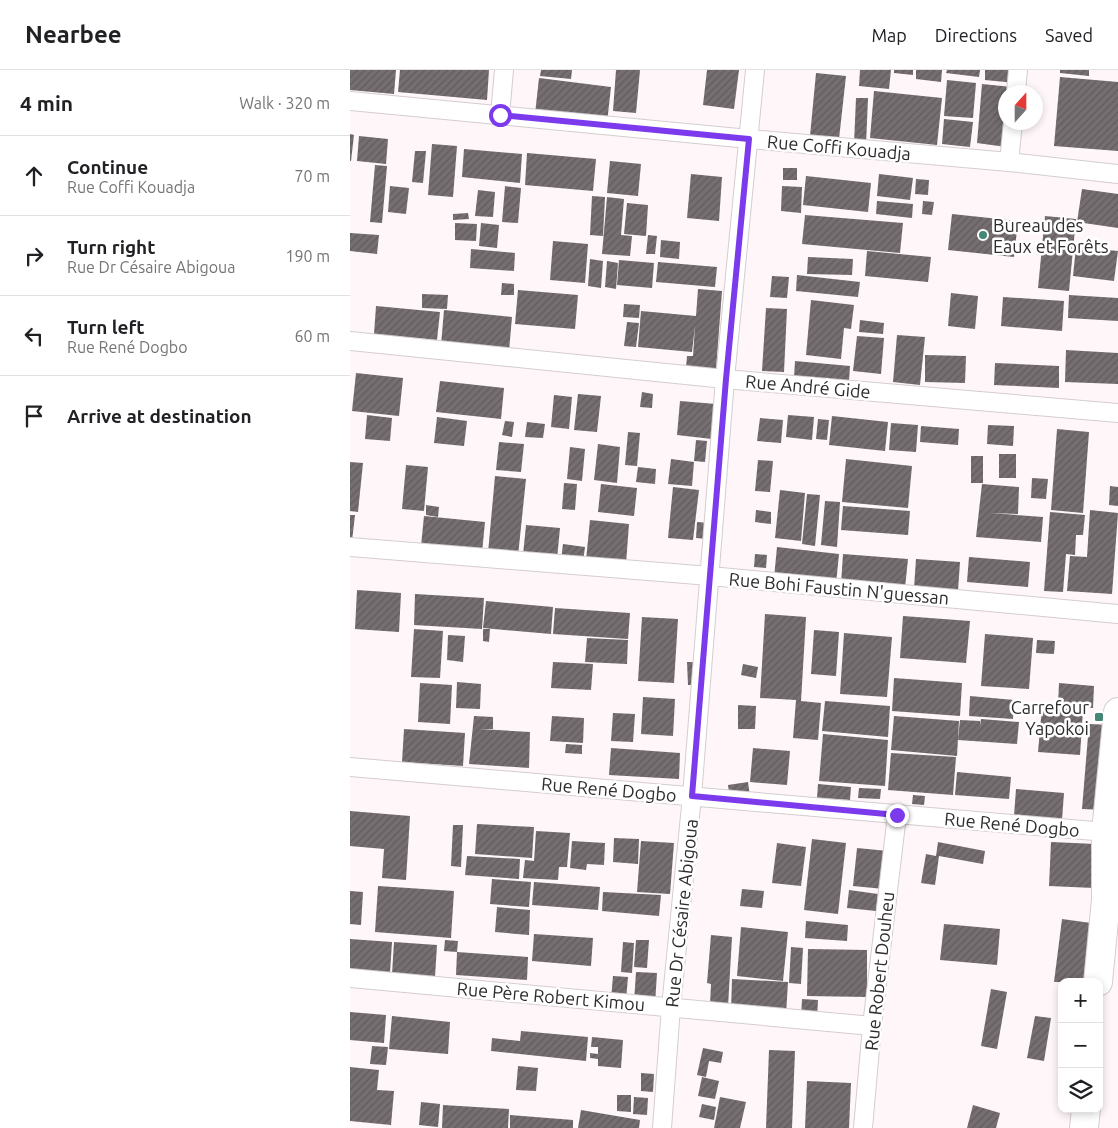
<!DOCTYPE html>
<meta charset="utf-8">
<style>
:root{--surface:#fff;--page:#f2f2f2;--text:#202124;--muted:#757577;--line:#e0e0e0}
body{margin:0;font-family:Ubuntu,sans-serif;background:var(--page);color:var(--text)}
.controls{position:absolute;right:15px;bottom:15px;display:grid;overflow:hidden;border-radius:10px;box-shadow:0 2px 8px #0003}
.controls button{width:45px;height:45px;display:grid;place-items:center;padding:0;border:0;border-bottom:1px solid var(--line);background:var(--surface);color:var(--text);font:25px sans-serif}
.compass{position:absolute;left:648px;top:15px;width:45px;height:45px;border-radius:50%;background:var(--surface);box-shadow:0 2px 8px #0003;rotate:21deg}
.stop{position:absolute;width:15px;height:15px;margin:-11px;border:4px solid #7c3aed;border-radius:50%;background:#fff}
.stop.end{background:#7c3aed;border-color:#fff;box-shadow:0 1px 5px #0008}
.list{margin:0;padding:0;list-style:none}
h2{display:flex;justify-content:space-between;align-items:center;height:65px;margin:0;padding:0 20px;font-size:21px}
h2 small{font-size:16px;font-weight:400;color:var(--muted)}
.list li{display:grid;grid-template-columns:32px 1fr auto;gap:15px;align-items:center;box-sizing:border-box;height:80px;padding:0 20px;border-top:1px solid var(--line)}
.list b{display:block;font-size:19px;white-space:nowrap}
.list p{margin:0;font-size:16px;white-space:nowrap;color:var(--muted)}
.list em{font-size:16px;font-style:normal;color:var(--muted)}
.icon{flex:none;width:28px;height:28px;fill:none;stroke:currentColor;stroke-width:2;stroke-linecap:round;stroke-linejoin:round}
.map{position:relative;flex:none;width:768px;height:1058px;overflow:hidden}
header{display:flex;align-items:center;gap:30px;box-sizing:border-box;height:70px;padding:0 25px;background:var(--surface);border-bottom:1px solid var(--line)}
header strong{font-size:24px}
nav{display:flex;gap:28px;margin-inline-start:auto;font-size:18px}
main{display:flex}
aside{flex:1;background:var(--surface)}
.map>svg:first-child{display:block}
.building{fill:url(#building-hatch)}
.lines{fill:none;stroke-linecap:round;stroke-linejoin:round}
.minor-casing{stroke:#d5cdd0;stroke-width:20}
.primary-casing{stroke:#d5cdd0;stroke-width:30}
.minor{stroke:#fff;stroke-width:18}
.primary{stroke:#fff;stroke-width:28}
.route{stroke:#7c3aed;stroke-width:6}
.poi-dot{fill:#448778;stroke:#fff;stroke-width:2}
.labels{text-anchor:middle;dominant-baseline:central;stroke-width:5;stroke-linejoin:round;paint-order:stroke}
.street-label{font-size:18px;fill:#2f2c2d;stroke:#fff}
.poi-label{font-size:18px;fill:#2f2c2d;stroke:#fff;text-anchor:start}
</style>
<header>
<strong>Nearbee</strong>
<nav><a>Map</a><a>Directions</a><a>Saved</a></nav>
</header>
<main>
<aside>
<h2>4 min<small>Walk · 320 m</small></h2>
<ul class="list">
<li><svg class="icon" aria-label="ahead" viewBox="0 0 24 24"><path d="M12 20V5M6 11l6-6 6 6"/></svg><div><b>Continue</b><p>Rue Coffi Kouadja</p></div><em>70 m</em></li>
<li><svg class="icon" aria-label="right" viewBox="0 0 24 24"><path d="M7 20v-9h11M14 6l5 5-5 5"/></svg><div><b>Turn right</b><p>Rue Dr Césaire Abigoua</p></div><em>190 m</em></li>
<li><svg class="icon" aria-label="left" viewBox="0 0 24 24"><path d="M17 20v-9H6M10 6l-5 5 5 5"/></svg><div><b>Turn left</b><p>Rue René Dogbo</p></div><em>60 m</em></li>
<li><svg class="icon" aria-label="arrive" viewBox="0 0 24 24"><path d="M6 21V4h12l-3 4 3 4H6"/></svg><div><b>Arrive at destination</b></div></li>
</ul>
</aside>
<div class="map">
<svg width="768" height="1058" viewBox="0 0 768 1058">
<defs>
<pattern id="building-hatch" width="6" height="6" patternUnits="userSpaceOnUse" patternTransform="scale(1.25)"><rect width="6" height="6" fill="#766f71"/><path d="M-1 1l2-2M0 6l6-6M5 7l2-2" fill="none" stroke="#615b5d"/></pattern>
</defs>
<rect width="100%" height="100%" fill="#fef6f9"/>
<path class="building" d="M0,0H46L44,24L0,20Z
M50,0H139L137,30L48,22Z
M191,0H222L221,9L190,6Z
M266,0H290L286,43L263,41Z
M357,0H389L384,39L353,35Z
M510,0H541L539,19L509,16Z
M544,0H563V5L544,3Z
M566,0H592L591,12L566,9Z
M597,0H630L629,7L596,3Z
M635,0H667L666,13L635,10Z
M710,0H739V6L710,3Z
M466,3L496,6L489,69L460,66Z
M710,7L768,12V81L704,76Z
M189,8L261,17L257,53L185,44Z
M597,10L626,13L623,48L594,46Z
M632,14L662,17V22H656V77L627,73Z
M524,21L592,28L587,75L520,68Z
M506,28H518L516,75L504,74Z
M594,49L623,52L620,77L592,74Z
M0,64L4,65L1,91H0Z
M9,66L38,69L36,94L7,91Z
M82,74L107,76L103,127L78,125Z
M114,79L172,84L170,113L112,107Z
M65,81H76L73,113L62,112Z
M177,83L246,89L243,121L175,115Z
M260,91L291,94L288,126L257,123Z
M25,95L37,96L32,153L20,152Z
M433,98H447V110H433Z
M341,104L372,107L369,151L337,148Z
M529,104L563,108L560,130L527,126Z
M456,106L521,113L518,142L453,135Z
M566,109L579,110L578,125L565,124Z
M40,116L59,118L56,144L38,142Z
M155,116L171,118L168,153L152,152Z
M432,116L452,117L451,143L431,141Z
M732,119L768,124V158L727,152Z
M128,120L145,122L143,147L125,146Z
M242,126L255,127L253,166L240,165Z
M257,127L274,129L271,165L282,166L280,186L252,184Z
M527,131L563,134L562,148L526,144Z
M573,131L584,132L582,145L572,144Z
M277,133L298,135L296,166L274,164Z
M118,143L119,149L103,150V144Z
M602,144L668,151L664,187L598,180Z
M455,145L553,153L550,183L452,174Z
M695,146L726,149L719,221L688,218Z
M105,153L127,154L126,171L105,170Z
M131,153L149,155L147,178L129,176Z
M0,163L29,165L27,184L0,181Z
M298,165L307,166L305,184H296Z
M311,170L330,172L329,189L310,187Z
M203,171L238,174L235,213L200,210Z
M726,177L768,181L764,211L723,206Z
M121,179L165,183L164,201L120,198Z
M517,181L581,187L578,212L515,206Z
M458,187L503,189L502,205L457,204Z
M240,189L253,191L251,218L238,216Z
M269,190L304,193L302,218L267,215Z
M257,191L268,193L266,219L255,217Z
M308,192L367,197L365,217L306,212Z
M447,205L510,212L508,227L446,221Z
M422,206L439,207L437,228L420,227Z
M152,213L164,214V225H151Z
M348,219L372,221L366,300L336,298L337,286H343L345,256L342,282L288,277L291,241L346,246Z
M168,220L228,225L225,259L165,254Z
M601,223L628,226L625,259L598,256Z
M72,224L98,225L97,239L72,238Z
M719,225L768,228V251L718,248Z
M653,227L714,231L712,261L651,256Z
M461,230L504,235L501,259L494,258L491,289L456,285Z
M274,234L290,235L289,248L273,247Z
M26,236L90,242L87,270L24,264Z
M416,238L437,239L434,302L412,301Z
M94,240L162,247L159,281L91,275Z
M510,250L534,253L533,264L509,262Z
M277,252L289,253L286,277L274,276Z
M547,265L575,267L570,315L543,312Z
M507,266L534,268L531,304L503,301Z
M716,280L768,283V314L715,312Z
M575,285L616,286L615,313L575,312Z
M445,291L500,296L499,311L444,307Z
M645,293L709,296V318L644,315Z
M6,303L53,308L49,346L2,341Z
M90,311L154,318L151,349L86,342Z
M292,322L303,324L302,338L290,337Z
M228,324L251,326L247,362L224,360Z
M204,325L222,327L219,359L201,357Z
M330,331L366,334L362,369L327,365Z
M17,345L42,348L40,371L15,369Z
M438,345L464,347L462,370L436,367Z
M482,346L538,352L535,381L479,375Z
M87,347L117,351L114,376L84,373Z
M410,348L433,350L431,373L407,371Z
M468,349L479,350L477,370L466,369Z
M155,351L164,352L162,367L152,365Z
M177,352L195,354L193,368L175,367Z
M541,353L568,355L566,382L539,380Z
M638,355L664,356L663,376L637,374Z
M571,356L609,359L608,375L570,372Z
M707,359L739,362L733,443L701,440Z
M278,362L290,363L287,396L275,395Z
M346,370L357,371L355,392L344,391Z
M149,372L174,374L171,402L146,400Z
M248,374L270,377L267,413L244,410Z
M220,377L235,379L232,411L217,409Z
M649,384H666V408H649Z
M621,386H633V413H621Z
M321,389L344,392L342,416L318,414Z
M496,389L562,396L558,438L492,432Z
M408,390L423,391L420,422L405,421Z
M0,392L13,393L8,442L0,441Z
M56,395L78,397L74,441L52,439Z
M288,397L306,399L305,414L286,412Z
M145,406L176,409L168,486L138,483Z
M682,408L698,409L696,429L681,428Z
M214,413L227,414L225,440L212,439Z
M251,414L287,418L284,446L248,442Z
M632,414L669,417L668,444L640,443L693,447L691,472L626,467Z
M760,416L768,417V436L759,435Z
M323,417L349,420L343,470L318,468Z
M430,420L455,423L451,471L425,468Z
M457,424L470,425L465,476L452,474Z
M475,431L490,432L487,477L471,475Z
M76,435L89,437L88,447L76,445Z
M493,436L560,441L558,465L491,460Z
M406,440L421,442V454L405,452Z
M740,440L768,443L762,524L717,521L720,486L737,487Z
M700,442L735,445L733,465H726L725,485L716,484L713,522L694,521Z
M0,445H5L2,471L0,470Z
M74,446L135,452L132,483L71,476Z
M240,450L279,454L276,494L236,490Z
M347,452L359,453L357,469L346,468Z
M176,455L210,458L207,489L173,485Z
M213,474L235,477L233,492L211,490Z
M427,477L489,484L486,514L424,508Z
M405,484L417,485L416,498L404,497Z
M493,484L558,489L555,518L491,514Z
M619,487L680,492L678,517L617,512Z
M566,489L610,492L608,521L564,518Z
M7,520L51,523L49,562L5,559Z
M65,524L134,528L132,559L64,555Z
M136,531L203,537L201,564L133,558Z
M205,538L280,543L278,569L203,564Z
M415,544L456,547L451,631L471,633L468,670L443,668L446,630L410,628Z
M553,546L620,551L616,593L550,588Z
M292,547L328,549L324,613L288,611Z
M64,559L93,561L90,608L61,607Z
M133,559H140L139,572L133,571Z
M464,560L489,562L486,606L461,604Z
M494,563L542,567L537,627L490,624Z
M635,564L683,568L679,619L631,616Z
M98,565L115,566L113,592L97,590Z
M237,568L278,570L277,594L235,592Z
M687,570L705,571L704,584L686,583Z
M203,592L243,594L241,620L201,618Z
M337,592H345V615H338Z
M393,594L408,597L406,608L391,605Z
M544,608L612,613L610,646L542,641Z
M107,612L131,614L130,639L106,638Z
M70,613L102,615L100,654L68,652Z
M709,613L744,616L743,638L708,635Z
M620,626L664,630L663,649L619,646Z
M293,627L325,629L323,666L291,664Z
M475,631L540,636L538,667L472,661Z
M388,635L406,636L405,659H388Z
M692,637L733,640L730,685L688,682Z
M263,643L285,644L283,672L261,671Z
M124,646L143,647V659H130L180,662L179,698L119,694Z
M202,646L234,648L233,673L200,671Z
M544,646L609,651L607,686L541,680Z
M631,649L669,652L667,674L608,670L610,650L630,651V656Z
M739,654L761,655L755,740L732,739Z
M54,659L115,663L113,696L52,692Z
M473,664L538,670L535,716L469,711Z
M216,674L232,675V684L215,683Z
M261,678L330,683L329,709L259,705Z
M403,678L440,681L437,715L400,712Z
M541,683L606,687L603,725L538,720Z
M607,702L661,707L659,729L605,725Z
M398,712L400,727L380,730L378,715Z
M468,714L501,717L500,730L467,728Z
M509,718L531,719L530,729L508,728Z
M666,719L714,723L712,750L664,746Z
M563,725L575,726L574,735L562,734Z
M0,741L60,746L56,810L32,808L34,779L0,776Z
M127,754L184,757L182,788L125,784Z
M103,755H113L111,797L101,796Z
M186,761L220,763L217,797H209L208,810L173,808L175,790L184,791Z
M264,768L289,769L288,794L263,792Z
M462,769L496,773L488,844L454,840Z
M222,771L255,773L254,795L237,794L236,800L220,798Z
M291,771L324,773L320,824L287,822Z
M588,772L635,781L633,794L589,786L585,815L571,813L576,784L586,786Z
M701,772L746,774L744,818L699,816Z
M427,773L456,777L451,816L422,813Z
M507,778L538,781L534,819L503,816Z
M117,786L170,789L169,809L115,805Z
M142,809L181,812L179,837L140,834Z
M184,812L250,817L248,840L182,835Z
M28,816L104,821L101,868L25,862Z
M392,819L414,821L412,838L390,836Z
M499,820L528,824L526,841L497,838Z
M0,821L13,822L11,855L0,854Z
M253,822L311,825L309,846L252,841Z
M147,837L180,840L179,865L145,862Z
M712,849L741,853L734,912H704Z
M456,851L498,855L497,871L455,868Z
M594,854L650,859L647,895L590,890Z
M391,857L438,862L433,911L387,906Z
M184,864L243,868L241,896L182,891Z
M361,865L382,867L378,937L360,935L361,914L357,913Z
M0,869L42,872L40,903L0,900Z
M95,870L108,871L107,882L94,881Z
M286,870H299L297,898L284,897Z
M44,872L87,875L85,907L42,904Z
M273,872L284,873L282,903L271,902Z
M441,877L453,878L451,914L439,913Z
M458,879L517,880V927L457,926Z
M107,882L178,887L177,910L106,905Z
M286,902L307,903L305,934L284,932Z
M263,906L278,907L276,930L261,929Z
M382,909L438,912L436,945L381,941Z
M641,919L657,922L647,979L631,976Z
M452,929L468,930L467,949L451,948Z
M0,942L36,945L34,973L0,970Z
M42,946L100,952L98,984L39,979Z
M685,946L701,948L694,991L677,988Z
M171,961L238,967L236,991L141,981L142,968L170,971Z
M242,967L273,970L271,998L248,996V989L240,988V983L248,984V977H241Z
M22,976L38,977L36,995L20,994Z
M353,978L373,982L371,993L359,991L356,1007L347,1005Z
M419,980L445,981L442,1058H416Z
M168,996L188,998L186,1021L166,1020Z
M0,997L29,1000L27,1020L44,1021L41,1055L0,1051Z
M291,1003L304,1004L303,1022L291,1021Z
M352,1007L369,1011L365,1029L348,1026Z
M457,1011L501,1013L499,1058H455Z
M267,1025H281V1042L267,1041Z
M284,1027L298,1028L297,1045L283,1044Z
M370,1027L396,1032L390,1058H364Z
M71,1032L90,1034L88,1057L69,1055Z
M352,1034L366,1037L364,1050L349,1047Z
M93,1035L159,1039L158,1058H92Z
M623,1035L650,1043L646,1058H617Z
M231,1040L290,1050L289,1058H228Z
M160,1045L223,1050V1058H160Z"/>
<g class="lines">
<g class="minor-casing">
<path id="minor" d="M666,22L668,0
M0,31L399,69L659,92L768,104
M150,45L154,0
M659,92L663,52
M0,271L375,309L768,343
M0,477L360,506L768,544
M0,697L756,762
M0,908L522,956
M312,1058L321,937L342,726L375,309L405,0
M513,1058L522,956L547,745"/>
</g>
<g class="primary-casing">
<path id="primary" d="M748,912L756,830V762L768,642
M734,1058L736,1039"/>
</g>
<use href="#minor" class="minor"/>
<use href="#primary" class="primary"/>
</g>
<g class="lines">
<path class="route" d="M150,45L399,69L376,309L342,726L547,745"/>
</g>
<g class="poi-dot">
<circle cx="633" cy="165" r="5"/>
<rect x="744" y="642" width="10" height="10" rx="2.5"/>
</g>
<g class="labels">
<g class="street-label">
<text transform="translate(489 77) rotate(5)">Rue Coffi Kouadja</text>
<text transform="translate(458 316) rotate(5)">Rue André Gide</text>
<text transform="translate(489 518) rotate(5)">Rue Bohi Faustin N'guessan</text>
<text transform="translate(259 719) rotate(5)">Rue René Dogbo</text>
<text transform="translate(662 754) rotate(5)">Rue René Dogbo</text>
<text transform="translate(331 843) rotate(-84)">Rue Dr Césaire Abigoua</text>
<text transform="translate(529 901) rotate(-84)">Rue Robert Douheu</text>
<text transform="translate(201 926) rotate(5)">Rue Père Robert Kimou</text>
</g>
<g class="poi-label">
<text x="643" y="155">Bureau des<tspan x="643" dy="21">Eaux et Forêts</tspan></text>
<text x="739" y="637" text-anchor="end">Carrefour<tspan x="739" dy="21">Yapokoi</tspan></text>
</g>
</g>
</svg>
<div class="controls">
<button>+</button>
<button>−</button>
<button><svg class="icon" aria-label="layers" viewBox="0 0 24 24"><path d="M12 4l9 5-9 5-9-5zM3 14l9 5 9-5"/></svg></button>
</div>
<svg class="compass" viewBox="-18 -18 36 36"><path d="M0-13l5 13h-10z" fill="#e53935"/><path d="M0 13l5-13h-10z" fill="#757577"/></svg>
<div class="stop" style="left:150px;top:45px"></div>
<div class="stop end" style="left:547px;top:745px"></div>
</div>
</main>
